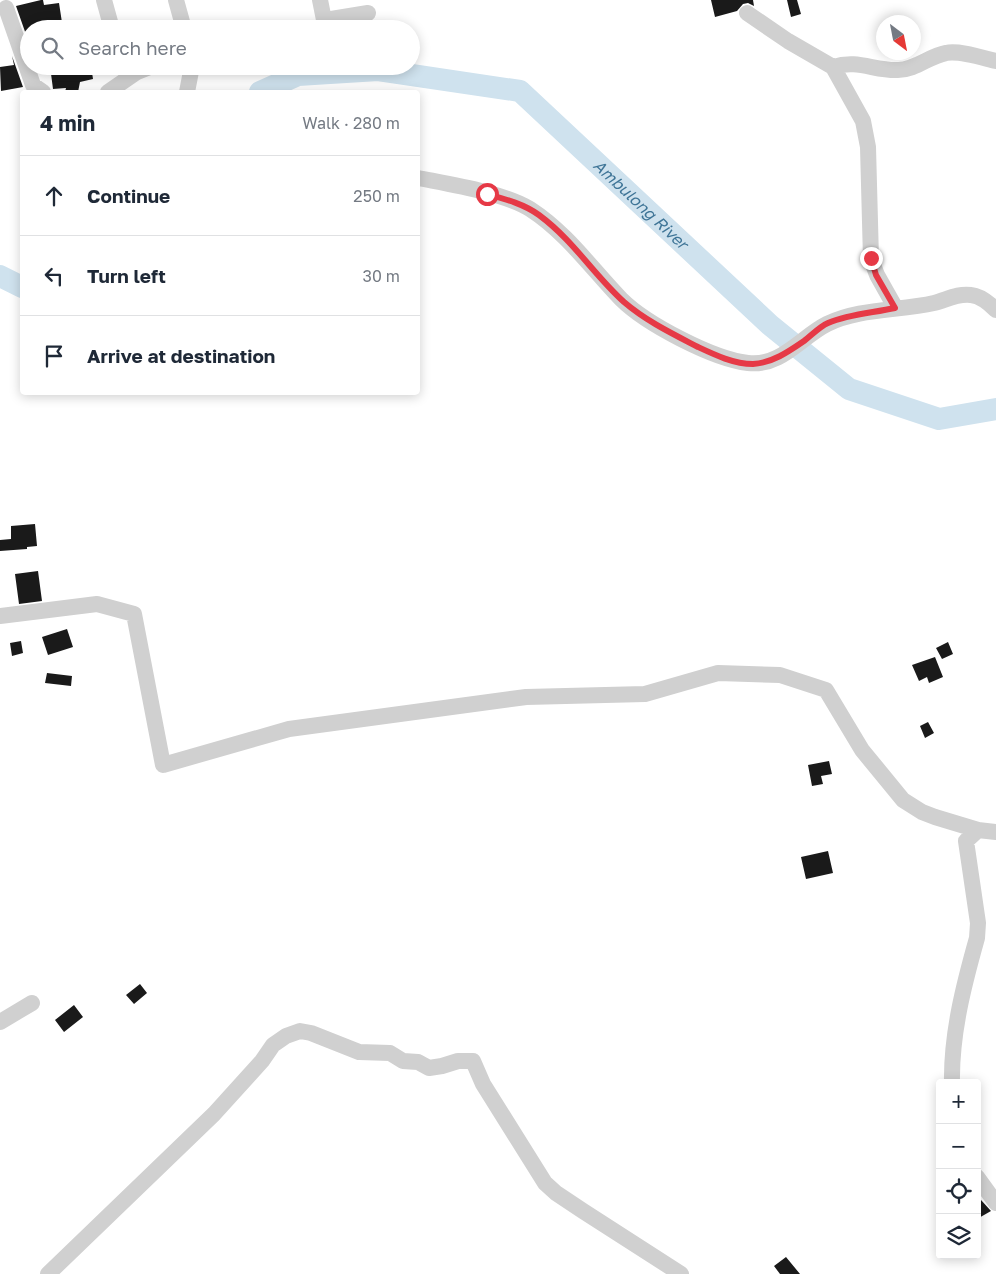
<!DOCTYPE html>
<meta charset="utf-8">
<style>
:root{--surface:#fff;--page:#f6f6f7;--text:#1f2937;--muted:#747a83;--line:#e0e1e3}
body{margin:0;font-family:"Golos Text",sans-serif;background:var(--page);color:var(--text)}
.controls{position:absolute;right:15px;bottom:15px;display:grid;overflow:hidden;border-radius:5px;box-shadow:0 2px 12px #0003}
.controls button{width:45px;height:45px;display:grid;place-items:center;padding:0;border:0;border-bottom:1px solid var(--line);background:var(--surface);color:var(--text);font:25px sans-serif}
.compass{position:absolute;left:876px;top:15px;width:45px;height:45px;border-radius:50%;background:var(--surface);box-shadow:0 2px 12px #0003;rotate:148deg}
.stop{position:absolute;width:15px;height:15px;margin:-11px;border:4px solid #e63946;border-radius:50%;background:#fff}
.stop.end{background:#e63946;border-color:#fff;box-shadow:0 1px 5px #0008}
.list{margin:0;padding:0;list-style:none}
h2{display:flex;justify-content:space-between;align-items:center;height:65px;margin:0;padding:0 20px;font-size:21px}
h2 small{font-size:16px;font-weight:400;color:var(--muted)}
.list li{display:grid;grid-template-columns:32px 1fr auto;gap:15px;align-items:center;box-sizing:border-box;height:80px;padding:0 20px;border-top:1px solid var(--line)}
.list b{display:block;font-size:19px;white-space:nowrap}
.list em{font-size:16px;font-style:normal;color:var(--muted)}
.icon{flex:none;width:28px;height:28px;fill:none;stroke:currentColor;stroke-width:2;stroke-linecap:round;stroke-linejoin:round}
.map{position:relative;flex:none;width:996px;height:1274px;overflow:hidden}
.search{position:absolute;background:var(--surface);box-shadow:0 2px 12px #0003;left:20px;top:20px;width:400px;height:55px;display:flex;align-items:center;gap:12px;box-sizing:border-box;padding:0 18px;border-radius:28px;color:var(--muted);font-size:19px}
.panel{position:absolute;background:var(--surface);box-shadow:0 2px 12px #0003;left:20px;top:90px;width:400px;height:305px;border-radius:5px}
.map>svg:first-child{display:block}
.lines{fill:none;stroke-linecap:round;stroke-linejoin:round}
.river{stroke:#cfe2ee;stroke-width:22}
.building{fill:#1a1a1a}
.minor{stroke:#d0d0d0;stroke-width:16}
.route{stroke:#e63946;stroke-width:6}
.labels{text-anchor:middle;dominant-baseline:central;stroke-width:5;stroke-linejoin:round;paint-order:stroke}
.water-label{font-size:16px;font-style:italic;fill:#3f7597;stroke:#fff}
</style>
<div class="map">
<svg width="996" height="1274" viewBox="0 0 996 1274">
<rect width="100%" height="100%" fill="#fff"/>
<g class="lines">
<g class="river">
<path id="s1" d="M260,92L298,75L378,70L520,91L770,325L849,389L939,419L996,409"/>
<path d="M0,276L22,287"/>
</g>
</g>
<path class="building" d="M41,0H43L44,5L59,3L63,29H29V43L16,6Z
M711,0H753L754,6L748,3L743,4L737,11L715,17Z
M787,0H797L801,14L791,17Z
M12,56L23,87L1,91L0,67L14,65Z
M50,66H91L93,79L80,82L78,92H65L66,88L53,89Z
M35,524L37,546L27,547V549L0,551V540L11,539V526Z
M38,571L42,601L19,604L15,574Z
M67,629L73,647L48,655L42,637Z
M21,641L23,653L12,656L10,643Z
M948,642L953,654L942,659L936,648Z
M935,657L943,677L929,683L927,677L919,681L912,665Z
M47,673L72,676L71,686L45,683Z
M928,722L934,733L925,738L920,726Z
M829,761L832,774L821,776L823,784L812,786L808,765Z
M828,851L833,873L806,879L801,857Z
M140,984L147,993L134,1004L126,995Z
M74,1005L83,1017L64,1032L55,1020Z
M981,1200L991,1211L977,1219V1202Z
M786,1257L800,1274H780L774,1266Z"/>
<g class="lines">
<path class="minor" d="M104,0L112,29
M176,0L184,29
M320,0L325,25L322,28
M6,8L33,85L43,92
M747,13L788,41L833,67L863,121L868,147L871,259L877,275L895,307
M325,20L368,13
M833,67C858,59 874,71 898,70C916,70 929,56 946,53C959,50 983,58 996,61
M108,92L137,72L152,66
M187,92L192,66
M418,178C448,184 505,193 530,209C567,233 591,268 621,299C646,324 713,359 748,363C781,367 801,337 827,324C859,308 900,311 934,303C946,300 958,293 971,295C981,296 989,303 996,310
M0,616L97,604L134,614L163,765L289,729L526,697L645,694L718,673L780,675L826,690L862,750L903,800L922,812L935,817L978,830L996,832
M0,1022L32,1003
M952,1083C951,1034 964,984 977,938L978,923L966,841L978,830
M977,1177L996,1203
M48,1274L214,1114L262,1061L273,1045L286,1036L300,1031L311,1033L359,1052L390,1053L403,1061L418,1062L429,1068L442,1066L458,1061H473L483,1084L545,1183L556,1193L583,1211L681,1274"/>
</g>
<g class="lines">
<path class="route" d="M487,194C505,199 524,204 539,215C574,241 593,274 624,302C646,321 673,334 698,347C715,355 734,364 753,364C772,363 788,352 804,341C812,335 819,327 828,323C849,314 872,313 895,308L876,275L871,258"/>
</g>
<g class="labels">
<g class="water-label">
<text stroke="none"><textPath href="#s1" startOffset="431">Ambulong River</textPath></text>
</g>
</g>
</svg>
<div class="controls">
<button>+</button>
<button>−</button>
<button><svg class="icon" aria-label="locate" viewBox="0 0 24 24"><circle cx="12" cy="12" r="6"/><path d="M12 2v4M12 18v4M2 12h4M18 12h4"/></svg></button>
<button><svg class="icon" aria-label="layers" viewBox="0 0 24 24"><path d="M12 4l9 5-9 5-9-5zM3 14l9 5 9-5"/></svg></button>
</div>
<svg class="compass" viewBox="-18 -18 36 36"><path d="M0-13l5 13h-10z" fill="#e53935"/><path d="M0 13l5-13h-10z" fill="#747a83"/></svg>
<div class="stop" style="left:487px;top:194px"></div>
<div class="stop end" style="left:871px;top:258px"></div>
<div class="search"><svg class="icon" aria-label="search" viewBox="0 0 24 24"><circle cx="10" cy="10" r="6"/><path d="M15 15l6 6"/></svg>Search here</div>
<section class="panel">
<h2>4 min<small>Walk · 280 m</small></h2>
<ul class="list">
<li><svg class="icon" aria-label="ahead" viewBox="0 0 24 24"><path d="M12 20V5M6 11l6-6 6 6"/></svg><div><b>Continue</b></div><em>250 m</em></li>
<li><svg class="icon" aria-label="left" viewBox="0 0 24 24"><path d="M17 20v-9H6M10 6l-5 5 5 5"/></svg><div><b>Turn left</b></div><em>30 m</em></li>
<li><svg class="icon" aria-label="arrive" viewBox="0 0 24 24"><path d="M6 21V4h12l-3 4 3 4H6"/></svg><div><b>Arrive at destination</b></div></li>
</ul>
</section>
</div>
